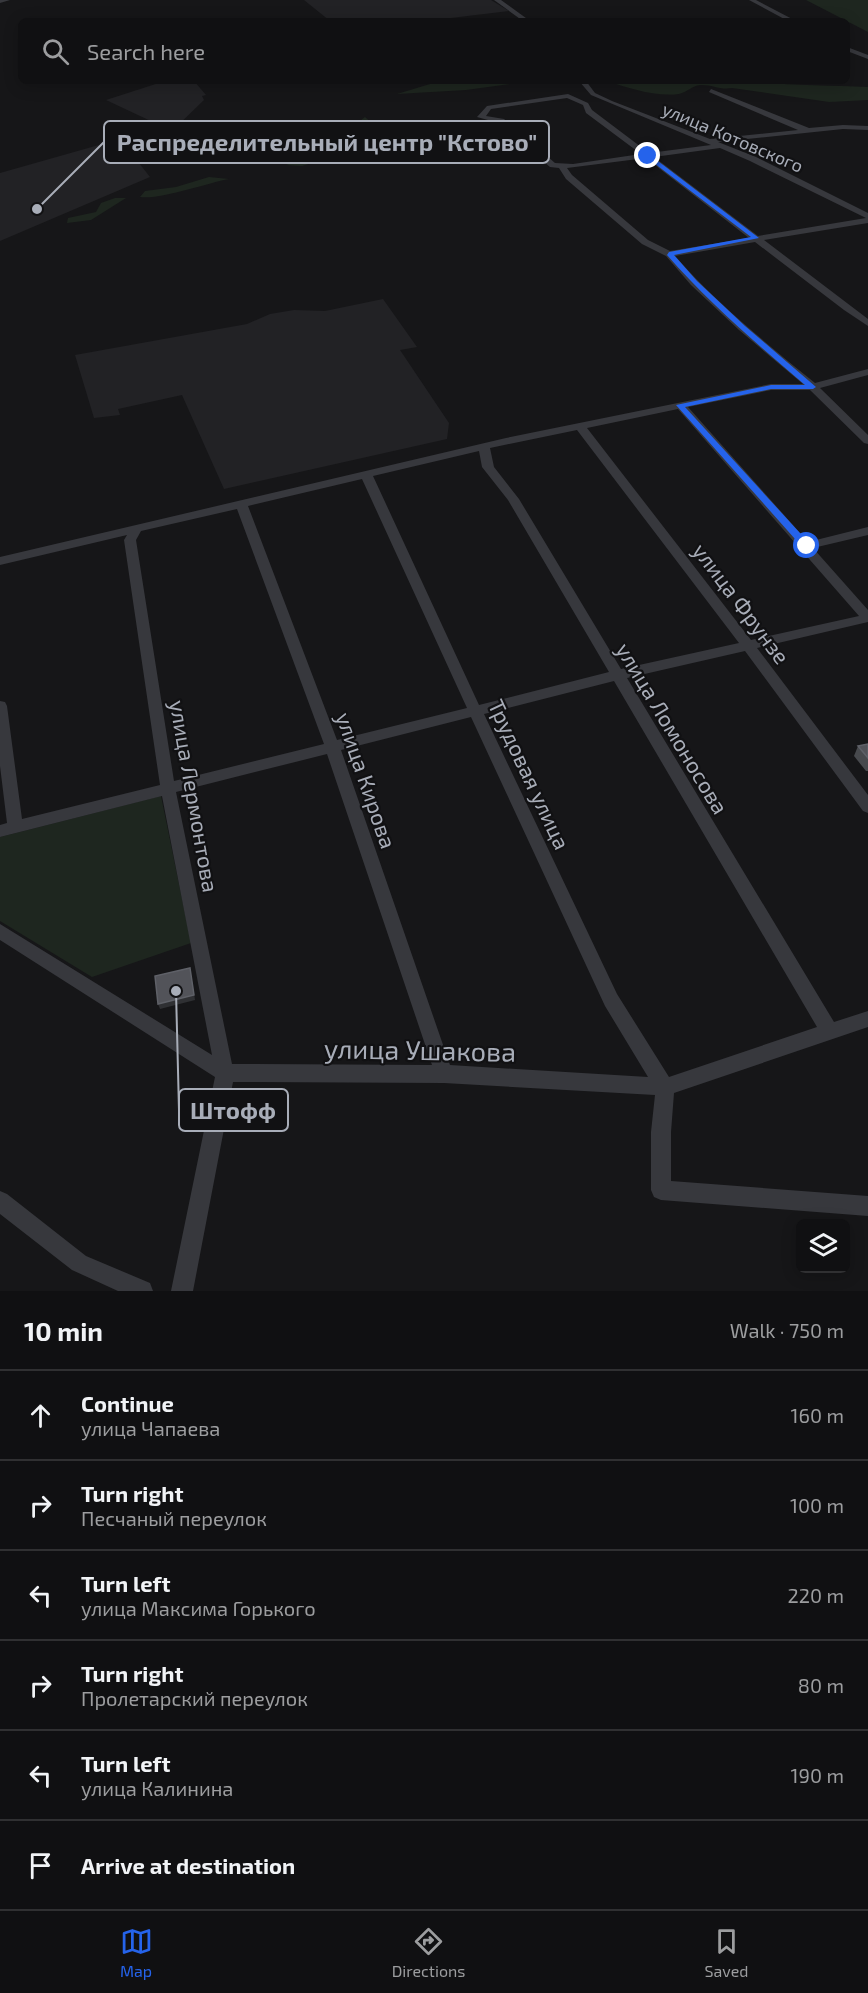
<!DOCTYPE html>
<meta charset="utf-8">
<style>
:root{--surface:#101012;--page:#19191b;--text:#f1f3f6;--muted:#9c9d9f;--line:#303032;--accent:#2563eb}
body{margin:0;font-family:"Exo 2",sans-serif;background:var(--page);color:var(--text)}
.controls{position:absolute;right:18px;bottom:18px;display:grid;overflow:hidden;border-radius:9px;box-shadow:0 3px 15px #0003}
.controls button{width:54px;height:54px;display:grid;place-items:center;padding:0;border:0;border-bottom:2px solid var(--line);background:var(--surface);color:var(--text);font:30px sans-serif}
.stop{position:absolute;width:18px;height:18px;margin:-14px;border:4px solid #2563eb;border-radius:50%;background:#fff}
.stop.end{background:#2563eb;border-color:#fff;box-shadow:0 2px 6px #0008}
.list{margin:0;padding:0;list-style:none}
h2{display:flex;justify-content:space-between;align-items:center;height:78px;margin:0;padding:0 24px;font-size:26px}
h2 small{font-size:20px;font-weight:400;color:var(--muted)}
.list li{display:grid;grid-template-columns:39px 1fr auto;gap:18px;align-items:center;box-sizing:border-box;height:90px;padding:0 24px;border-top:2px solid var(--line)}
.list b{display:block;font-size:22px;white-space:nowrap}
.list p{margin:0;font-size:20px;white-space:nowrap;color:var(--muted)}
.list em{font-size:20px;font-style:normal;color:var(--muted)}
.icon{flex:none;width:33px;height:33px;fill:none;stroke:currentColor;stroke-width:2;stroke-linecap:round;stroke-linejoin:round}
.map{position:relative;flex:none;width:868px;height:1291px;overflow:hidden}
.search{position:absolute;background:var(--surface);box-shadow:0 3px 15px #0003;left:18px;right:18px;top:18px;height:66px;display:flex;align-items:center;gap:15px;box-sizing:border-box;padding:0 21px;border-radius:9px;color:var(--muted);font-size:22px}
.sheet{height:618px;background:var(--surface)}
nav{display:flex;justify-content:space-around;align-items:center;box-sizing:border-box;height:84px;border-top:2px solid var(--line);background:var(--surface);font-size:16px;color:var(--muted)}
nav a{display:grid;justify-items:center;gap:3px}
nav .on{color:var(--accent)}
.map>svg:first-child{display:block}
.built{fill:#222225}
.green{fill:#1e261f}
.lines{fill:none;stroke-linecap:round;stroke-linejoin:round}
.minor{fill:#37383d;fill-rule:evenodd}
.wall{fill:#47494d}
.shaded-wall{fill:#2f3033}
.building{fill:#525359;stroke:#5f6168;stroke-width:1.5}
.route{fill:#2563eb}
.labels{text-anchor:middle;dominant-baseline:central;stroke-width:4.5;stroke-linejoin:round;paint-order:stroke}
.far-street-label{font-size:18px;fill:#a8adb8;stroke:#111113}
.street-label{font-size:22px;fill:#a8adb8;stroke:#111113}
.near-street-label{font-size:27px;fill:#a8adb8;stroke:#111113}
.leader{fill:none;stroke:#a8adb8;stroke-width:2}
.callout-dot{fill:#a8adb8;stroke:#111113;stroke-width:2}
.callout{fill:#111113;stroke:#a8adb8;stroke-width:2}
.callout-label{font-size:24px;text-anchor:middle;font-weight:bold;fill:#a8adb8}
</style>
<div class="map">
<svg width="868" height="1291" viewBox="0 0 868 1291">
<rect width="100%" height="100%" fill="#161618"/>
<path class="built" d="M304,0H491L509,11L426,21H330Z
M165,81H194L206,95L202,96L204,100L172,131L106,100Z
M120,139L150,177L0,241V173Z
M383,299L417,347L400,350L449,423L447,439L224,489L182,395L118,409L120,415L94,418L75,355L247,324L270,314L294,310L325,311Z"/>
<path class="green" d="M806,0H868V32Z
M440,81H533L466,90L397,94Z
M606,81H755C790,86 830,85 868,87V100L829,102L732,88C719,90 711,84 700,85C692,86 687,92 679,94C654,97 630,88 606,81Z
M365,117L381,131L368,144L348,155L327,158L302,166L286,165L352,142L360,131L352,127Z
M209,177L229,179C207,183 160,200 140,197L145,191L176,187Z
M115,198H126L91,220L67,223L68,218L96,212L101,203Z
M161,796L191,943L92,977L0,921V837Z"/>
<g class="lines">
<path class="minor" d="M0,0H10L0,3Z
M494,0H501L530,21H523Z
M749,0H756L796,21H788Z
M847,47L868,55V59L847,51Z
M579,81H586L595,93L612,101L710,139L798,130L709,92L711,89L809,128L843,125L868,126V130L843,129L718,142L756,157L868,213V223L764,240L868,319V326L844,310L755,242L675,256C717,304 766,343 815,383L868,369V375L820,388L868,435V444L864,443L810,390H771L688,407L808,542L868,527V535L813,548L868,610V622L757,648L868,795V813L863,811L745,651L627,678L834,1022L868,1011V1027L674,1093L671,1132V1181L868,1196V1216L661,1200L654,1197L651,1190V1132L655,1095L444,1083L233,1082L193,1291H171L215,1077L0,940V924L212,1055L162,796L0,837V825L7,823L0,766V701L5,702L7,706L22,819L160,785L124,540L127,535L0,565V557L506,438L771,384H803L739,330L691,285L666,256L642,244L566,179L559,168L550,167L499,123L477,117L487,106L568,94L588,103L592,110L649,153L711,145L591,95ZM567,98L583,105L586,113L641,154L573,164L555,163L504,119L486,116L491,109ZM720,148L750,161L866,218L758,236L654,157ZM646,158L749,238L670,251L648,240L572,175L567,168ZM678,409L859,616L751,640L587,428ZM577,430L739,643L621,669L519,499L494,467L490,448ZM479,451L482,467L508,500L609,672L479,705L373,476ZM362,479L467,708L337,740L248,506ZM237,509L324,744L174,781L136,540L141,531ZM614,681L817,1027L669,1077L617,994L484,714ZM471,717L605,1006L648,1077L450,1065L341,750ZM327,754L432,1065L232,1064L176,792Z
M0,1191L7,1194L86,1256L150,1283L153,1291H118L72,1270L0,1214Z"/>
</g>
<path class="wall" d="M868,744V771H866L854,756L858,746Z"/>
<path class="shaded-wall" d="M190,968L195,1000L160,1009L158,1004Z"/>
<path class="building" d="M868,744V758L858,746Z
M190,968L194,995L158,1004L155,976Z"/>
<path class="route" d="M646,155H650L759,238L674,255L697,281L745,326L816,387L813,389H771L685,407L810,544V548H803L676,405L771,385H805C757,344 709,303 667,255L669,252L751,237L646,157Z"/>
<g class="labels">
<g class="far-street-label">
<text transform="translate(733 137) rotate(23)">улица Котовского</text>
</g>
<g class="street-label">
<text transform="translate(742 603) rotate(53)">улица Фрунзе</text>
<text transform="translate(673 728) rotate(59)">улица Ломоносова</text>
<text transform="translate(530 774) rotate(65)">Трудовая улица</text>
<text transform="translate(367 780) rotate(71)">улица Кирова</text>
<text transform="translate(195 796) rotate(80)">улица Лермонтова</text>
</g>
<g class="near-street-label">
<text transform="translate(420 1049) rotate(1)">улица Ушакова</text>
</g>
</g>
<path class="leader" d="M37 209L104 142M176 991L179 1110"/>
<g class="callout-dot">
<circle cx="37" cy="209" r="6"/>
<circle cx="176" cy="991" r="6"/>
</g>
<g class="callout">
<rect x="104" y="121" width="445" height="42" rx="6"/>
<rect x="179" y="1089" width="109" height="42" rx="6"/>
</g>
<g class="callout-label">
<text x="327" y="151">Распределительный центр "Кстово"</text>
<text x="233" y="1119">Штофф</text>
</g>
</svg>
<div class="controls">
<button><svg class="icon" aria-label="layers" viewBox="0 0 24 24"><path d="M12 4l9 5-9 5-9-5zM3 14l9 5 9-5"/></svg></button>
</div>
<div class="stop" style="left:807px;top:546px"></div>
<div class="stop end" style="left:648px;top:156px"></div>
<div class="search"><svg class="icon" aria-label="search" viewBox="0 0 24 24"><circle cx="10" cy="10" r="6"/><path d="M15 15l6 6"/></svg>Search here</div>
</div>
<section class="sheet">
<h2>10 min<small>Walk · 750 m</small></h2>
<ul class="list">
<li><svg class="icon" aria-label="ahead" viewBox="0 0 24 24"><path d="M12 20V5M6 11l6-6 6 6"/></svg><div><b>Continue</b><p>улица Чапаева</p></div><em>160 m</em></li>
<li><svg class="icon" aria-label="right" viewBox="0 0 24 24"><path d="M7 20v-9h11M14 6l5 5-5 5"/></svg><div><b>Turn right</b><p>Песчаный переулок</p></div><em>100 m</em></li>
<li><svg class="icon" aria-label="left" viewBox="0 0 24 24"><path d="M17 20v-9H6M10 6l-5 5 5 5"/></svg><div><b>Turn left</b><p>улица Максима Горького</p></div><em>220 m</em></li>
<li><svg class="icon" aria-label="right" viewBox="0 0 24 24"><path d="M7 20v-9h11M14 6l5 5-5 5"/></svg><div><b>Turn right</b><p>Пролетарский переулок</p></div><em>80 m</em></li>
<li><svg class="icon" aria-label="left" viewBox="0 0 24 24"><path d="M17 20v-9H6M10 6l-5 5 5 5"/></svg><div><b>Turn left</b><p>улица Калинина</p></div><em>190 m</em></li>
<li><svg class="icon" aria-label="arrive" viewBox="0 0 24 24"><path d="M6 21V4h12l-3 4 3 4H6"/></svg><div><b>Arrive at destination</b></div></li>
</ul>
</section>
<nav>
<a class="on"><svg class="icon" aria-label="map" viewBox="0 0 24 24"><path d="M3 6l6-2 6 2 6-2v14l-6 2-6-2-6 2zM9 4v14M15 6v14"/></svg>Map</a>
<a><svg class="icon" aria-label="directions" viewBox="0 0 24 24"><path d="M12 3l9 9-9 9-9-9zM9 14v-3h6M13 9l2 2-2 2"/></svg>Directions</a>
<a><svg class="icon" aria-label="saved" viewBox="0 0 24 24"><path d="M7 4h10v16l-5-4-5 4z"/></svg>Saved</a>
</nav>
